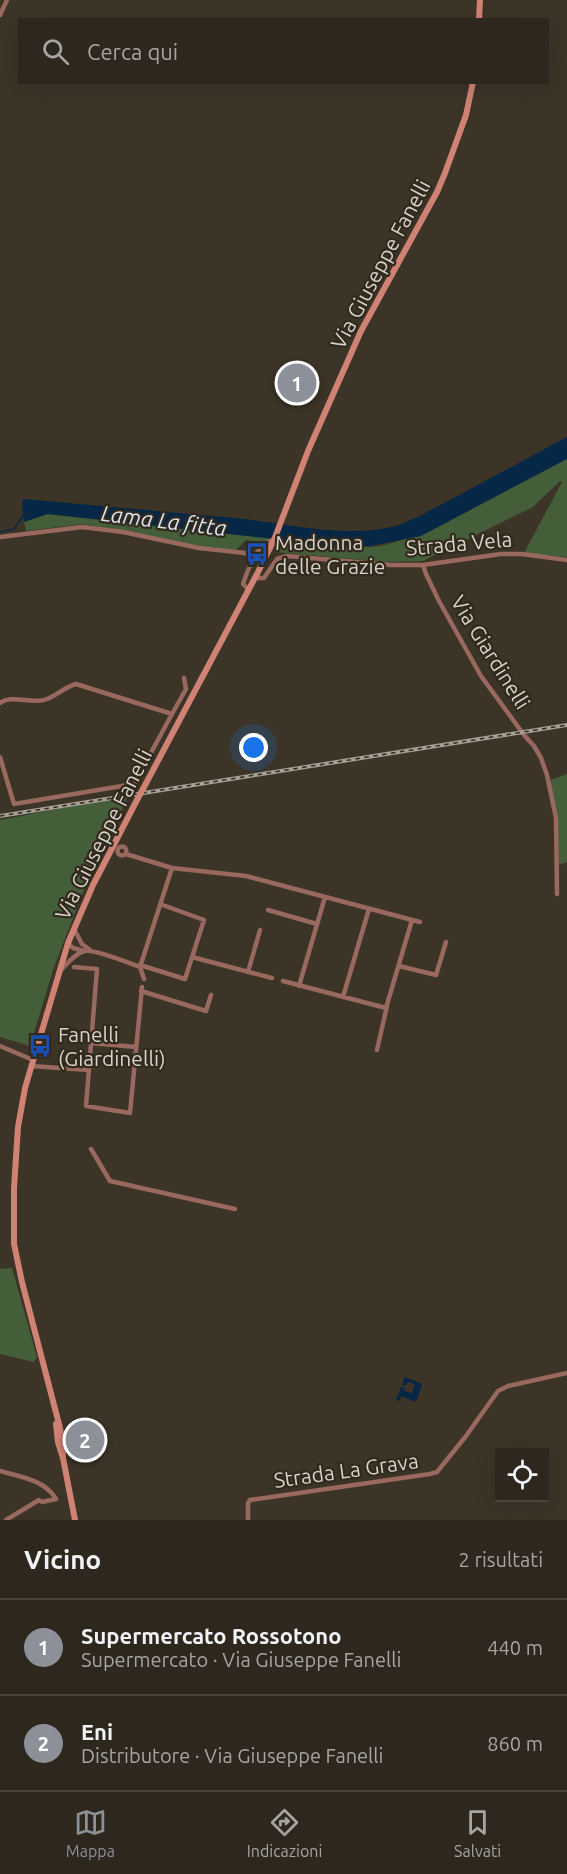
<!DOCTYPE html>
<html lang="it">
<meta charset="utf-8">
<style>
:root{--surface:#2d271d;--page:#39332a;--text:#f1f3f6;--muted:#a7a5a4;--line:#48443b;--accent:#8c9099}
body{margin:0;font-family:Ubuntu,sans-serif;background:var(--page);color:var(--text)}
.controls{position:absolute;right:18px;bottom:18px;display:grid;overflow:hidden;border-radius:0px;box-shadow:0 6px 24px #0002}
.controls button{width:54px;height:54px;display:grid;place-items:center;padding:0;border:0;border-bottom:2px solid var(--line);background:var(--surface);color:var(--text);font:30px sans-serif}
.you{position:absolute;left:254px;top:748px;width:21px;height:21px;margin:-15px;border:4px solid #fff;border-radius:50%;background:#1a73e8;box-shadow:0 0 0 9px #1a73e833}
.badge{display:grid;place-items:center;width:39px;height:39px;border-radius:50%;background:var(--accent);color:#fff;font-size:20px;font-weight:700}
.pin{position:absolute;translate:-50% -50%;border:3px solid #fff;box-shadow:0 2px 6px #0006}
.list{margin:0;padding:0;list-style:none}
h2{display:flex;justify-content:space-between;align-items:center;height:78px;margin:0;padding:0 24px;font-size:26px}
h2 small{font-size:20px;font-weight:400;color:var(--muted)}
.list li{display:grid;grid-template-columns:39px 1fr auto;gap:18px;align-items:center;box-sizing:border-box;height:96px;padding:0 24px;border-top:2px solid var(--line)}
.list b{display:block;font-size:22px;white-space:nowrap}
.list p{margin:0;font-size:20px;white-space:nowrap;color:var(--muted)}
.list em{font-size:20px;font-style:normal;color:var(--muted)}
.icon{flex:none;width:33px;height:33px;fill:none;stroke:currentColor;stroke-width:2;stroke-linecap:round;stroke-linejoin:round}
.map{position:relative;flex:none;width:567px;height:1520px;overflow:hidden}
.search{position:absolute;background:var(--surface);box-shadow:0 6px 24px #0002;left:18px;right:18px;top:18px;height:66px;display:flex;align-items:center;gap:15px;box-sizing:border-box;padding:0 21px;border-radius:0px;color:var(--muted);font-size:22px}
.sheet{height:270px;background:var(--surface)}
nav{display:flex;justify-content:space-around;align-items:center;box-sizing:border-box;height:84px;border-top:2px solid var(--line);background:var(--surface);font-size:16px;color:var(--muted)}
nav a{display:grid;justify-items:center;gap:3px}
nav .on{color:var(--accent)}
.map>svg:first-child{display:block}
.green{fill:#455e3a}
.water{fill:#072746}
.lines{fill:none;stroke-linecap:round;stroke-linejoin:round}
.stream{stroke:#072746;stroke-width:1.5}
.minor{stroke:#99685e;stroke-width:4.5}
.secondary{stroke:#d08374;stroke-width:6}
.rail-casing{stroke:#a59f95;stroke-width:4}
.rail{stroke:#322a1d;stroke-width:1.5;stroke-dasharray:4.5;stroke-linecap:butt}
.secondary-bridge{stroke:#d08374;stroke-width:6}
.labels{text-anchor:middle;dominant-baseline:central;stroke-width:4.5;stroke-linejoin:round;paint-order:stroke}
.street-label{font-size:21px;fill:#d7d2ca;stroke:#322a1d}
.poi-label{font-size:21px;fill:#d7d2ca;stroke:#322a1d;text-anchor:start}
.water-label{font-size:22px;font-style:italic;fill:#d8e4f2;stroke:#322a1d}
</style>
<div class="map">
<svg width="567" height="1520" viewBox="0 0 567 1520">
<rect width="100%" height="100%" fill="#3c3427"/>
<path class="green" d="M567,457V557L524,553L562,482L560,481L533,507L423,561L388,562L274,552L278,540C312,545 356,552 389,544C416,537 444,522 469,509C502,492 534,475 567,457Z
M47,514L268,538L266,544L246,540L236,550L200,546L83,524L26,531L24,522Z
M567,774V862L559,865L550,780Z
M129,795L87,882L54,967L30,1046L0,1037V820Z
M12,1268L37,1357L34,1362L0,1354V1269Z"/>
<path class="water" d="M567,437V459L421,536L370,546H319L266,538L48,514L24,522L22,502L24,499C94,505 164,512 235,518C288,523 346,540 399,525C406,522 413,519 420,516Z
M405,1377L422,1384L416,1402L401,1396L400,1401L396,1400L401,1387L404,1388V1391L412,1393L415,1384L408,1382L405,1386L402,1385Z"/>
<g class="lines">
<path class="stream" d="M0,532L14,529L25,513"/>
<path class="minor" d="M0,15L7,0
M0,537L82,527L123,532L199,548L245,553L251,558L252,565
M423,565L426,574L439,601L481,676L524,735L534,746L541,758L547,775L556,818L557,894
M256,578H264L277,559L287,556L391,565H423L501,554H522L567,560
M249,590L243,584C246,575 252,559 258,551C262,547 266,547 269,541L274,540
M0,703C12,694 33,705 47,699C57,695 65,687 76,684L172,714L186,689L184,678
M0,757L14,804L134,784L172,714
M117.5 851a4.5 4.5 0 1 1 9 0a4.5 4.5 0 1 1-9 0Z
M126,854L172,868
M268,910L317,924
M74,929L82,944L90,950
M68,943L73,948L84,951
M192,957L272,978
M140,965L185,979L204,920L160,904
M399,966L436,975L446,942
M74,967L97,969L86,1106L130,1113L142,987
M59,972C66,965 75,953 85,951C94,949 129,963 140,967
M248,972L260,930
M144,979L140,967L172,868L246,876L420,922
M283,981L386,1008L412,920
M299,986L325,897
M141,991L206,1011L211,995
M343,997L369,909
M91,1043L136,1047
M0,1046L33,1060
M377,1050L387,1006
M31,1066L89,1070
M91,1149L110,1181L235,1209
M0,1471C21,1477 45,1480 56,1499L42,1502L39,1500L6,1520
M248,1520V1503L250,1500L430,1474L437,1472L466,1436L498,1391L508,1386L567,1373"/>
<path class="secondary" d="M479,20L480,0
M143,789L257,574L274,540L308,451L361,331L437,192L445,173L466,115L473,82
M56,1424L58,1442L63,1458L75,1520
M63,1458V1443L60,1428L22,1282L14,1244V1188L18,1127L25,1088L68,943L93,885L138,798"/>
<g class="rail-casing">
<path id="rail" d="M0,816L567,725"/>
</g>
<use href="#rail" class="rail"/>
<path class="secondary-bridge" d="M138,798L143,789"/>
</g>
<defs>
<g id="bus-bare" transform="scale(1.8)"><path d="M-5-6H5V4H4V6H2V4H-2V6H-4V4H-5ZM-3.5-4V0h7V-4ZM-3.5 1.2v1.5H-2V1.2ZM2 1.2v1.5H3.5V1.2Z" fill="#1a4fb4" stroke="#322a1d" stroke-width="2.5" paint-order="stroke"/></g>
</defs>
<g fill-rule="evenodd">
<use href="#bus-bare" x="257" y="554"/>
<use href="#bus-bare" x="40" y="1046"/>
</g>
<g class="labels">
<g class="street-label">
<text transform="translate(380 264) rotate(-62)">Via Giuseppe Fanelli</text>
<text transform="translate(459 543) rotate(-5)">Strada Vela</text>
<text transform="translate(491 652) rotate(58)">Via Giardinelli</text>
<text transform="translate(103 834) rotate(-63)">Via Giuseppe Fanelli</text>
<text transform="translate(346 1470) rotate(-8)">Strada La Grava</text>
</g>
<g class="poi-label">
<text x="275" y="542">Madonna<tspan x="275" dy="24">delle Grazie</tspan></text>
<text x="58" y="1034">Fanelli<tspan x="58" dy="24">(Giardinelli)</tspan></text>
</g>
<g class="water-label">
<text transform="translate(164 520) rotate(7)">Lama La fitta</text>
</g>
</g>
</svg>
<div class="controls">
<button><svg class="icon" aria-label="locate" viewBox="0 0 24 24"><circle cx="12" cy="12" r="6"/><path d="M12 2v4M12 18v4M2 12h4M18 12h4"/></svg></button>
</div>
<div class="you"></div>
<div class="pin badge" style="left:297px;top:383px">1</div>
<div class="pin badge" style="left:85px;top:1440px">2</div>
<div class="search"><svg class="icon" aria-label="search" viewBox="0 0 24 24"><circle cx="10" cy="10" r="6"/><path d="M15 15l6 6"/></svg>Cerca qui</div>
</div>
<section class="sheet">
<h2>Vicino<small>2 risultati</small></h2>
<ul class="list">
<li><span class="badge">1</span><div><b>Supermercato Rossotono</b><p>Supermercato · Via Giuseppe Fanelli</p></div><em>440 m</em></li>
<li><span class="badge">2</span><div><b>Eni</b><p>Distributore · Via Giuseppe Fanelli</p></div><em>860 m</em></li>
</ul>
</section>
<nav>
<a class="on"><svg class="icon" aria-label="map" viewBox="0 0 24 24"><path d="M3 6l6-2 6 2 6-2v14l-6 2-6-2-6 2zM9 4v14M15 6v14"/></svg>Mappa</a>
<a><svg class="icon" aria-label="directions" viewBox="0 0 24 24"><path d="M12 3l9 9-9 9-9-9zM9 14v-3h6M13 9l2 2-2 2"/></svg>Indicazioni</a>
<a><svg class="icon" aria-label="saved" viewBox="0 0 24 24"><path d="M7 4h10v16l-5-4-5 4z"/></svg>Salvati</a>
</nav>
